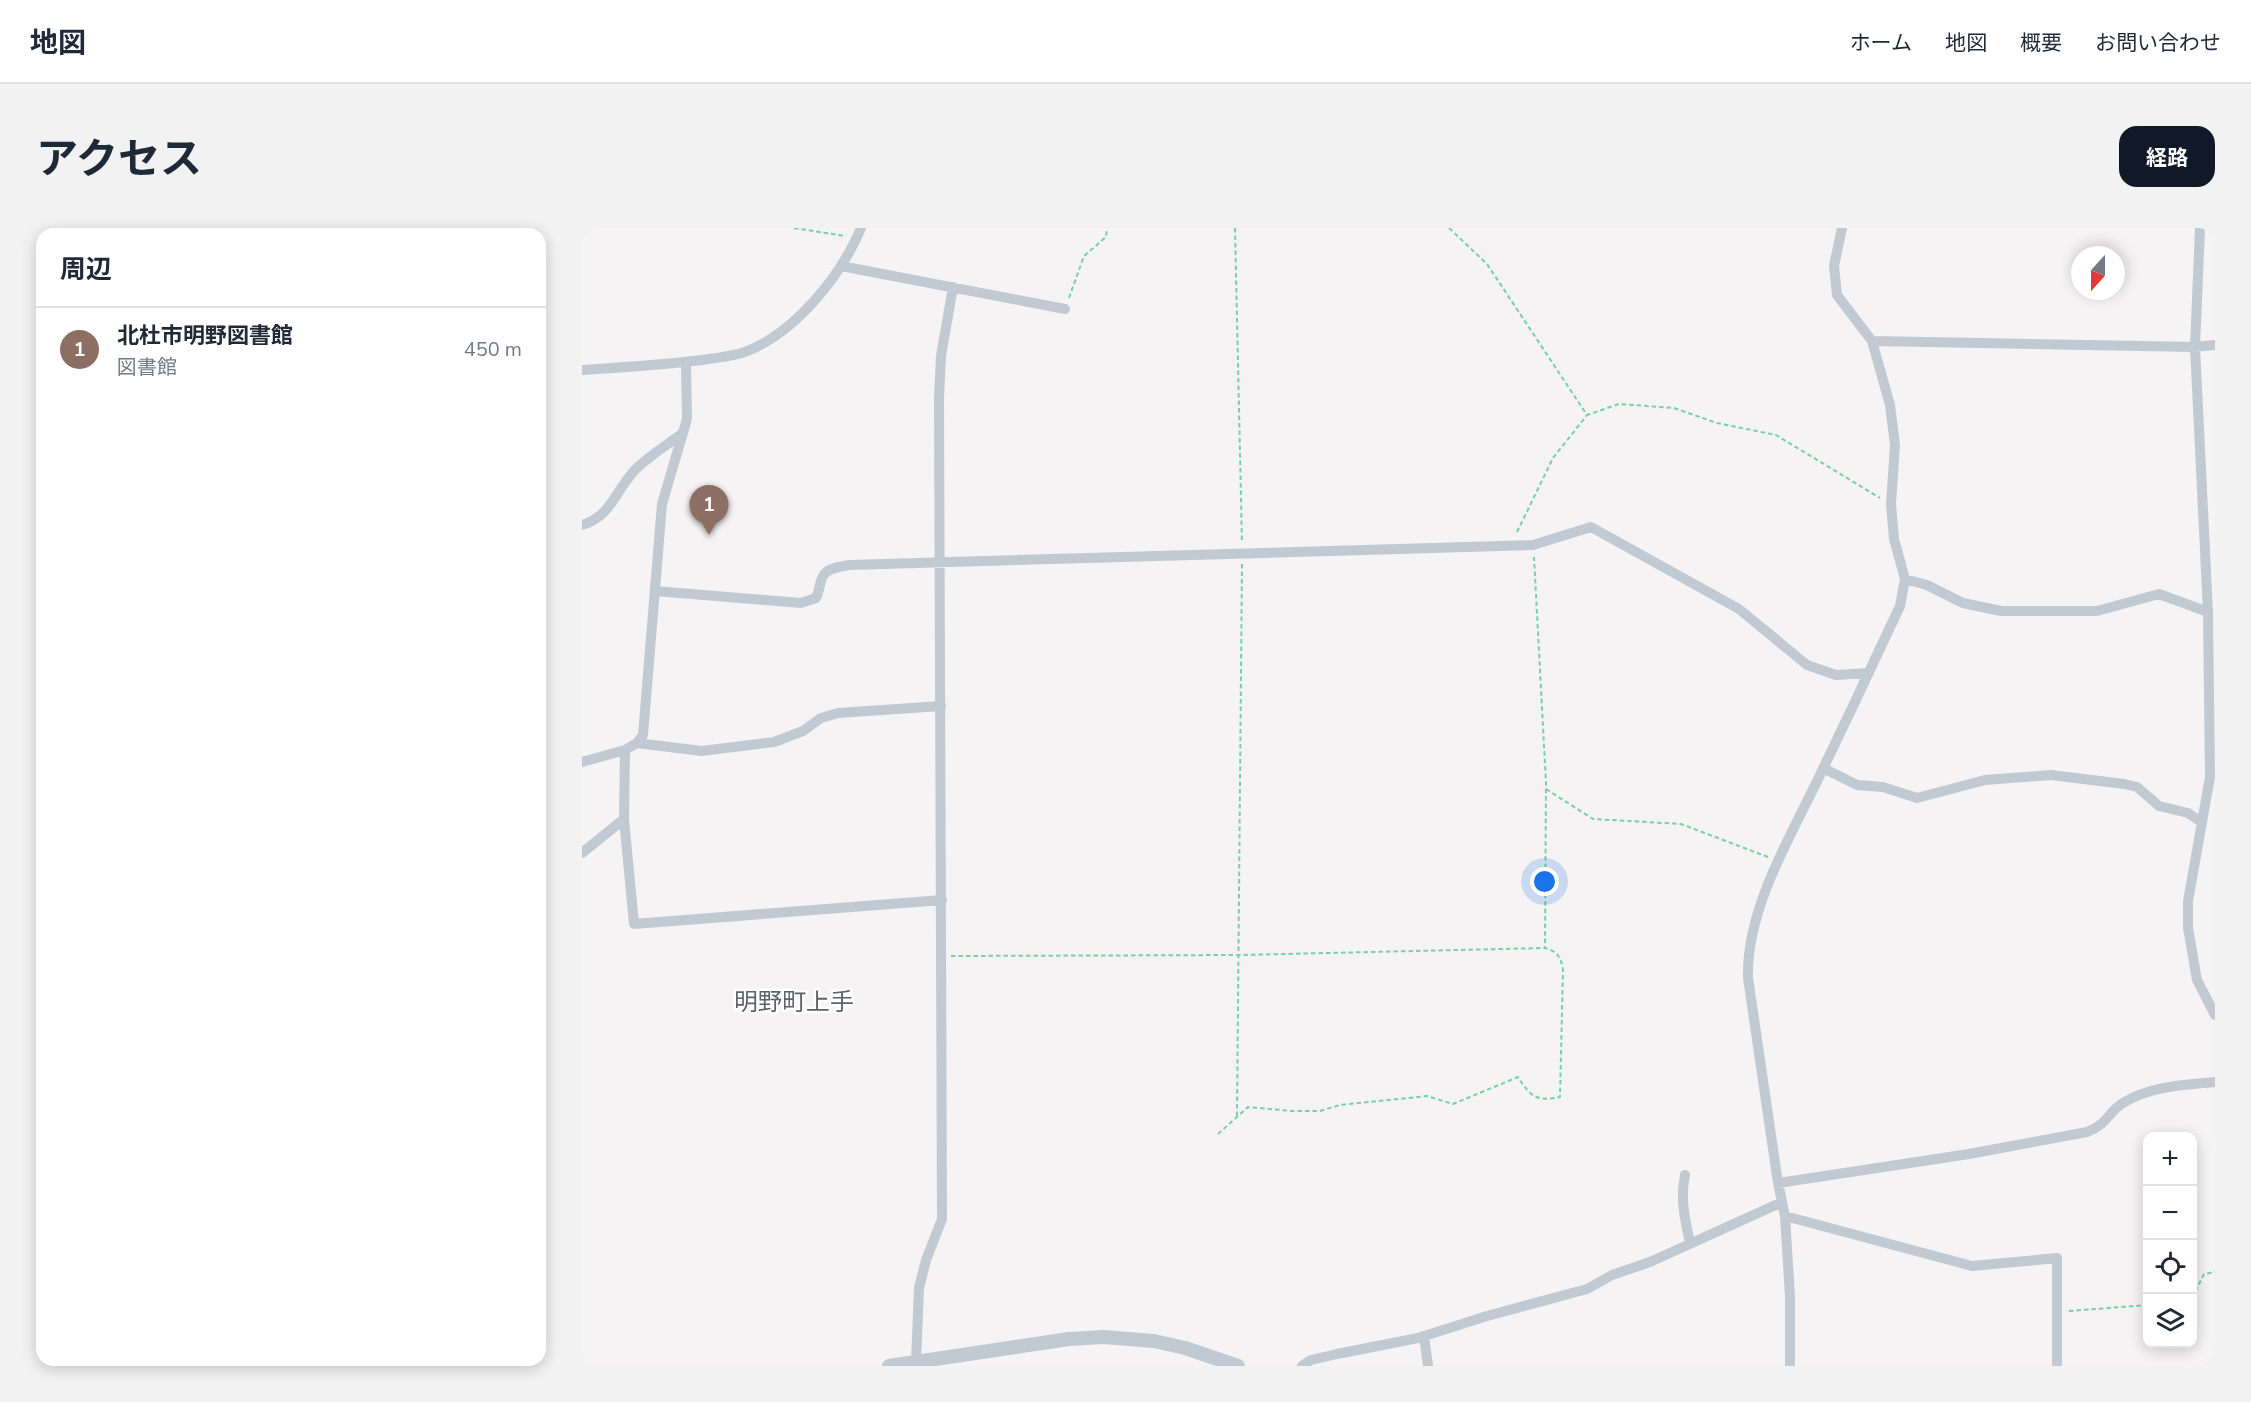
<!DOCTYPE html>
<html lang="ja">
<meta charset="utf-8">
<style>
:root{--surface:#fff;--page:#f2f2f3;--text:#1f2937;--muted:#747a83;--line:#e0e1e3;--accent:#111827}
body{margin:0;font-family:"Nunito Sans","Noto Sans JP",sans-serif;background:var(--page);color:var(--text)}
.controls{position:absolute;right:18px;bottom:18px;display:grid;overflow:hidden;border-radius:12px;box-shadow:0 3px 15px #0003}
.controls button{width:54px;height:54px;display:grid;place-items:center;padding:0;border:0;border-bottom:2px solid var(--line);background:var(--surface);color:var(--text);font:30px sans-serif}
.compass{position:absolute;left:1489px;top:18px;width:54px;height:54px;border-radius:50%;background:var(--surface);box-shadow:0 3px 15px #0003;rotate:201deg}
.you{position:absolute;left:963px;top:654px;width:21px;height:21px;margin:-15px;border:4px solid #fff;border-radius:50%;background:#1a73e8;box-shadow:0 0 0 9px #1a73e833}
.badge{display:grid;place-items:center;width:39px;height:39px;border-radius:50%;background:var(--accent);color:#fff;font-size:20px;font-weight:700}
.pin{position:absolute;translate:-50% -50px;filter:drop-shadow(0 2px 3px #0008)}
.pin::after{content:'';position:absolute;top:32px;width:21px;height:18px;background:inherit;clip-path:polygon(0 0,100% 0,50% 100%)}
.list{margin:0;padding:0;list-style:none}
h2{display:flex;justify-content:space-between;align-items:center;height:78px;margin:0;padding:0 24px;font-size:26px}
h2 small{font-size:20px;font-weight:400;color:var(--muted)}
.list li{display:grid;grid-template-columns:39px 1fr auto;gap:18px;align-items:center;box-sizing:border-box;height:84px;padding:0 24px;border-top:2px solid var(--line)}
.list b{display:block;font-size:22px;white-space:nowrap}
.list p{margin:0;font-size:20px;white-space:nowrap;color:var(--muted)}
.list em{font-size:20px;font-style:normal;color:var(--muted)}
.icon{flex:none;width:33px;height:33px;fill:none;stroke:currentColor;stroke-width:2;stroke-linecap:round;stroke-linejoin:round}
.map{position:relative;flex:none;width:1633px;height:1138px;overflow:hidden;border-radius:18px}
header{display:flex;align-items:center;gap:36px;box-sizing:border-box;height:84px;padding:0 30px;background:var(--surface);border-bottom:2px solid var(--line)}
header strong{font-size:28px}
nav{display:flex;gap:33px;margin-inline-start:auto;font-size:21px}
.intro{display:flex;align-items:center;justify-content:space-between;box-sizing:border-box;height:144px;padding:0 36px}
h1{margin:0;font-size:42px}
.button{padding:15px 27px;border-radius:18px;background:var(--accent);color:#fff;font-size:21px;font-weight:700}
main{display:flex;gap:36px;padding:0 36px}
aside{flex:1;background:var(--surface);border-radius:18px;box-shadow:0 3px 15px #0003}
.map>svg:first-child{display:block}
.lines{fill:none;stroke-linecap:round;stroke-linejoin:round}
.path{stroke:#7ad0a6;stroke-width:2;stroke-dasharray:4.5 3;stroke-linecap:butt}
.minor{stroke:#c1cad2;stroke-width:10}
.tertiary{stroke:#c1cad2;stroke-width:14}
.labels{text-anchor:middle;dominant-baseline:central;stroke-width:5;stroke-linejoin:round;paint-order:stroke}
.quarter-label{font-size:24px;fill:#5f6368;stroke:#fff}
</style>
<header>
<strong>地図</strong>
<nav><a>ホーム</a><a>地図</a><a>概要</a><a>お問い合わせ</a></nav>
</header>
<div class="intro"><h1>アクセス</h1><a class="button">経路</a></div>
<main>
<aside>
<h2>周辺<small></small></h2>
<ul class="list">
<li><span class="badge" style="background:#8d6e63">1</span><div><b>北杜市明野図書館</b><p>図書館</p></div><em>450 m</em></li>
</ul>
</aside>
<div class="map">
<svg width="1633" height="1138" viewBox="0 0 1633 1138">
<rect width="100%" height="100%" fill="#f5f3f3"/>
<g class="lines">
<path class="path" d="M212,0L263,8
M653,0L660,315
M867,0L905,36L1005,187L1037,176L1092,180L1135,195L1194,207L1298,270
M487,70L502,28L524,9L525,0
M935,304L971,230L1005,187
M964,561L1011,591L1099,596L1186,629
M369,728L658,727L963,720
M655,888L660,336
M636,906L666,879L710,883H738L758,877L845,868L871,876L936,849C948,868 954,874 978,869L981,742C979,729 976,724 963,720L964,555L952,329
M1610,1070L1622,1046L1633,1044
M1487,1083L1566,1077"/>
<path class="minor" d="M1618,0L1613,119L1626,384L1628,549L1606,673V700L1615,752L1633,787
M259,38L483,81
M1290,113L1613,119L1633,117
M0,142C42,139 85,137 127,131C139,129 152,128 163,124C213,105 259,48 279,0
M0,297C30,289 35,258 56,239C70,226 86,216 101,205
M1323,351L1345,357L1381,375L1419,383H1515L1577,366L1626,384
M73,363L219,375L234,370C238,362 237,357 240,350C244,340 257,339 267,337L951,317L1009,299L1157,381L1225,437L1254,447L1287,445
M55,515L120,523L192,514L221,503L239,490L256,485L359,478
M0,534L43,522L55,515L61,507L80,276L105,191L104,134
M1241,540L1275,557L1301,559L1335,570L1403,552L1469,547L1542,556L1555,559L1577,578L1606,585L1619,594
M42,591L52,696L360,672
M0,625L42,591L43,522
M1103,947C1098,971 1103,992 1108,1015
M1196,955L1387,926L1505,904C1526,896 1525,885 1541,875C1568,858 1602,857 1633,854
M1203,988L1390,1038L1475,1030V1138
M842,1108L846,1138
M334,1133L337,1060L344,1032L360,991L357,170L359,128L371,59
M720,1138L729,1132L755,1126L836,1110L905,1088L1005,1061L1030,1047L1068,1034L1200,974
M1208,1138V1069L1203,988L1196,955L1166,750C1164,681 1209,608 1238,547C1265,491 1292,434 1318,378L1323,351L1312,311L1309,276L1313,217L1308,177L1290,113L1255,67L1252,38L1260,0"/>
<path class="tertiary" d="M307,1138L487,1111L521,1109L572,1113L603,1120L656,1138"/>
</g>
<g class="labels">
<g class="quarter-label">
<text x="212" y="774">明野町上手</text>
</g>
</g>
</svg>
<div class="controls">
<button>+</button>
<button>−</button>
<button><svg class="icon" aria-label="locate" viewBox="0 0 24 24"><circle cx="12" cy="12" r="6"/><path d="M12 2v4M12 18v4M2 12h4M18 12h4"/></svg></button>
<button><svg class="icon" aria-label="layers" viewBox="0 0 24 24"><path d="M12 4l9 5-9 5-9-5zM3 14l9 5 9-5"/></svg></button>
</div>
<svg class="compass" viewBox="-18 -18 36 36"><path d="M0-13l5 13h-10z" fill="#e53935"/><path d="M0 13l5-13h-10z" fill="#747a83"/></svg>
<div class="you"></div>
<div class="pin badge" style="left:127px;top:307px;background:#8d6e63">1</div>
</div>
</main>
